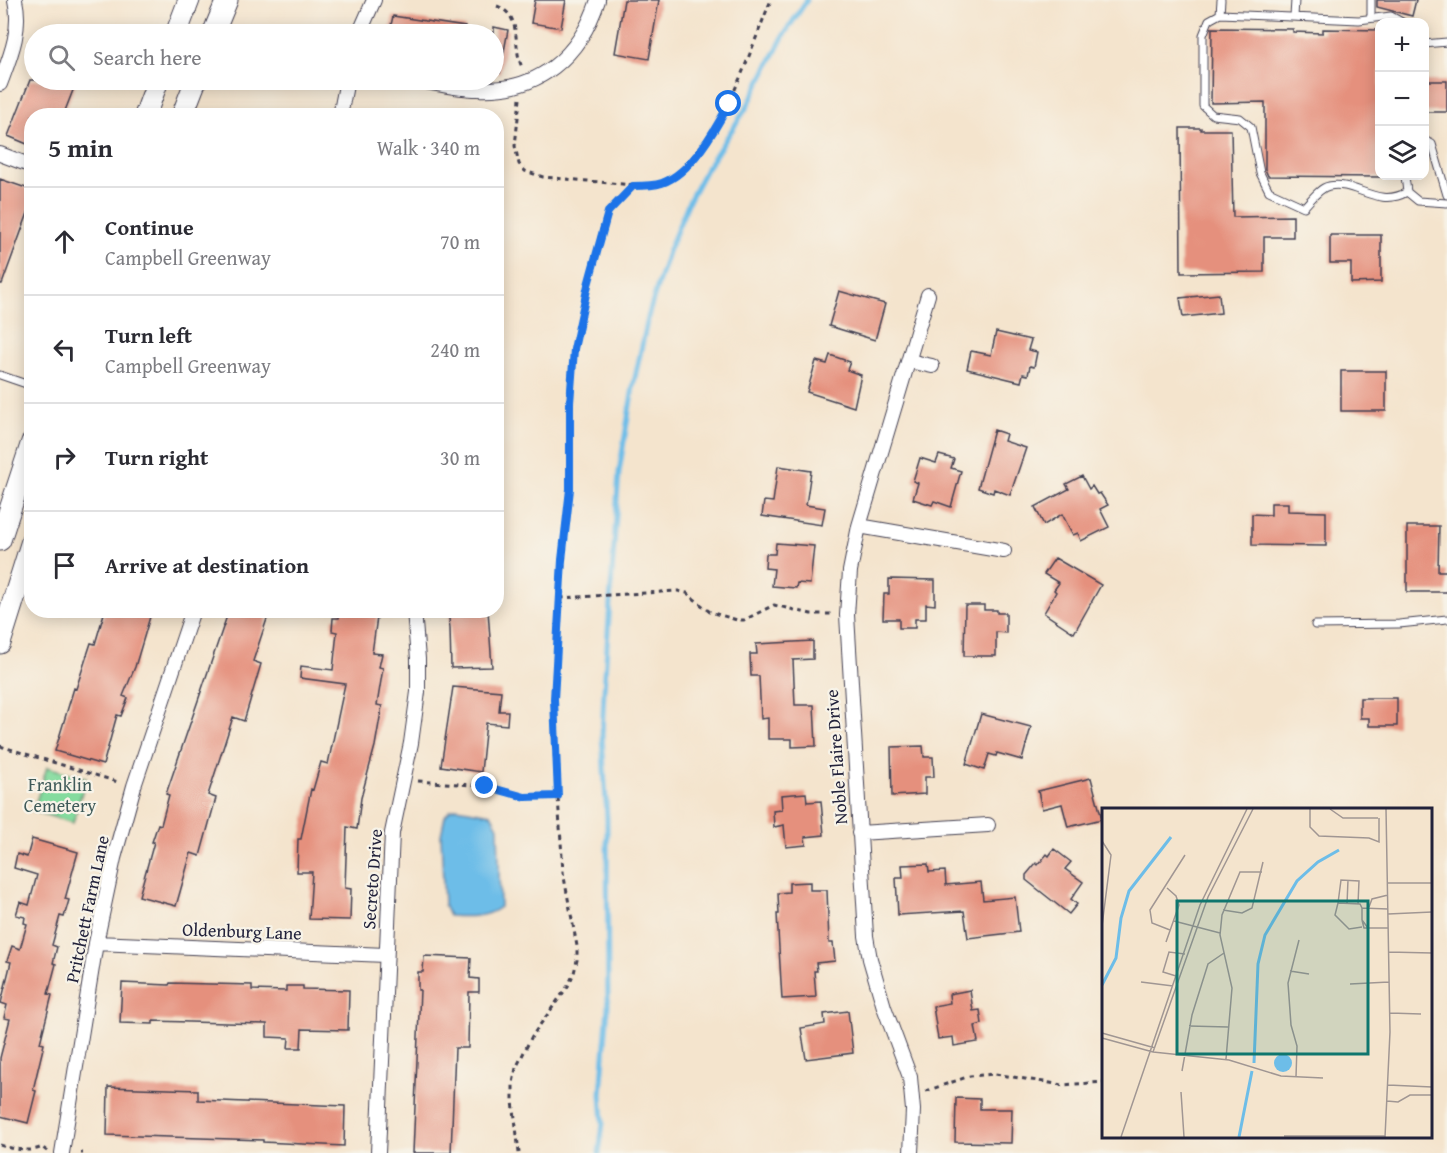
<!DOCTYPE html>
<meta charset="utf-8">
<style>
:root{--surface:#fff;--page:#f2f2f3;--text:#2b2b33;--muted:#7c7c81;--line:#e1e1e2}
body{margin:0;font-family:"Gentium Book Plus",serif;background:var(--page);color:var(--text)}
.controls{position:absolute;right:18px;top:18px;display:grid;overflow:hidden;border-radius:12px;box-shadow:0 3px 15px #0003}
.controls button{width:54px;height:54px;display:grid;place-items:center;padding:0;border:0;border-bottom:2px solid var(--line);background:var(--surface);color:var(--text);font:30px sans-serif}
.stop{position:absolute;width:18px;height:18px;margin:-14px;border:4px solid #1a73e8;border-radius:50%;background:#fff}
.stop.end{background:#1a73e8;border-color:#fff;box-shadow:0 2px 6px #0008}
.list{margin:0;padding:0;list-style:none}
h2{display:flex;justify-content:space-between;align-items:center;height:78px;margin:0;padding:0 24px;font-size:26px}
h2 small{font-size:20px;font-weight:400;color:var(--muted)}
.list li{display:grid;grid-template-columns:39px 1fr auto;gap:18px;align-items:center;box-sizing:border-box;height:108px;padding:0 24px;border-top:2px solid var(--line)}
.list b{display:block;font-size:22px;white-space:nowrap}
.list p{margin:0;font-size:20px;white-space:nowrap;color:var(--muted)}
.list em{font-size:20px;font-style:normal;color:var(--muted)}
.icon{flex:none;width:33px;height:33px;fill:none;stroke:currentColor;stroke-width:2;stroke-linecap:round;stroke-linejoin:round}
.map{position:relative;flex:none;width:1447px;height:1153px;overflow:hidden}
.search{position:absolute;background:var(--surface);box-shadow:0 3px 15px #0003;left:24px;top:24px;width:480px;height:66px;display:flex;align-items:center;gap:15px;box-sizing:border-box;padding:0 21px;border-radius:33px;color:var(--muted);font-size:22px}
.panel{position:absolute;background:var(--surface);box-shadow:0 3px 15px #0003;left:24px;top:108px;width:480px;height:510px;border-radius:24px}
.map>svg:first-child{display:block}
.green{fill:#84db9e;stroke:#537e6c;stroke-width:1.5}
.water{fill:#6dbde8;stroke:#487092;stroke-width:1.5}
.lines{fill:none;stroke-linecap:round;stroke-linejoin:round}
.stream{stroke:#6dbde8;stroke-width:5}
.building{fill:#e5907d}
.service-casing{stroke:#423f51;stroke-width:9}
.minor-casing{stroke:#423f51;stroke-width:16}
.primary-casing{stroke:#423f51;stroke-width:23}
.path{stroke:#423f51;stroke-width:3;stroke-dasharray:4.5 4.5;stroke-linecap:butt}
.service{stroke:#fff;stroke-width:7}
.minor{stroke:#fff;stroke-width:14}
.primary{stroke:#fff;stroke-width:21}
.route{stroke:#1a73e8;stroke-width:8}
.labels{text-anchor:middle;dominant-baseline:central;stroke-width:4.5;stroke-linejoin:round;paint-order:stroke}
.street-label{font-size:18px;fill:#22223b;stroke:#f7f3e8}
.park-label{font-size:18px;fill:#3f5a59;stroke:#f7f3e8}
.inset-river{fill:none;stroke:#6dbde8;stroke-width:3}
.inset-road{fill:none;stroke:#a09693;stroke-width:1.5}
.view{fill:#0f766e;fill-opacity:0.15;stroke:#0f766e;stroke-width:3}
.inset-edge{fill:none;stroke:#22223b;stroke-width:3}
</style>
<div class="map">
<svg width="1447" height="1153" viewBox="0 0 1447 1153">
<rect width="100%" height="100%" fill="#f7f3e8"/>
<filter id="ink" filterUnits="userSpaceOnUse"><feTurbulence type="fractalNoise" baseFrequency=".0167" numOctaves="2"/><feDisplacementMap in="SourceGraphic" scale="12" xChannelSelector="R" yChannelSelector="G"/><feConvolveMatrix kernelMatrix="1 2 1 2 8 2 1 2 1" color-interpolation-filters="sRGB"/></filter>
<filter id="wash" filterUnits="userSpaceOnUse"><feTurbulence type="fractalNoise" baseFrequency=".008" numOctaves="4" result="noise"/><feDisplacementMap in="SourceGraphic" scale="24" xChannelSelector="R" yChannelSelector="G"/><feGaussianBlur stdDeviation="1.35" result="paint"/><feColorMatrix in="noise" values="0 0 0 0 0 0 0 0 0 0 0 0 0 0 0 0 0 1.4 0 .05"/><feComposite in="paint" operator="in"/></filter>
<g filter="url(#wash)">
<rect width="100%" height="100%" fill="#f4e4cd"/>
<path class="green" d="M47,767L86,778L73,823L33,811Z"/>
<path class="water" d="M457,808L491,814L498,827L500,907C486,918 467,917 449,916L444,905L441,835L445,816L450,810Z"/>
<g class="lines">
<path class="stream" d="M599,1153L603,1123L601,1094L608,1006L607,818L602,736L604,690L619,472L633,387L649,313L668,252L689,201L706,169L747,107L785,33L807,0"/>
</g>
<g id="blocks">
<path class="building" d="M535,0H566L561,28L531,23Z
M624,0H659L649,59L615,53Z
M1377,0H1416L1412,16L1377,7Z
M393,16L465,27L464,34H389Z
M494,27L508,30L500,73L494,72Z
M1212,28L1293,29V32L1323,33V29L1380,30V177L1268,176L1265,169V102L1211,103Z
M30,80H77L63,116H32V146L8,136Z
M1425,81H1447V112H1425Z
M1180,128H1201V130H1231L1233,217L1293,216V237H1264V272L1181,273Z
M0,179L32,190V202L2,284H0Z
M1330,235H1381V282L1351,283V263H1330Z
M839,291L885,304L875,340L829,326Z
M1219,294L1221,313L1183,317L1180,298Z
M996,332L1031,340L1028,350L1037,352L1034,367L1030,366L1028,375L1023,374L1021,382L967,369L971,351L991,355Z
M830,355L850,362L847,370L861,375L854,407L807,392L816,361L827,364Z
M1341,371H1386V411H1341Z
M994,430L1006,434L1004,441L1026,448L1010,495L994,489L993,493L978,488Z
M939,455L954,459L951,468L961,471L951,507L934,501L932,505L913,499L918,483L913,481L920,458L936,463Z
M778,466L811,471L806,505L825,508L822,525L762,516L764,501L773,502Z
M1082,476L1089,489L1092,486L1097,494L1100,493L1108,505L1100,509L1109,527L1081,541L1078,533L1073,535L1062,514L1044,525L1035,507L1069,489L1066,484Z
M1271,503H1288V511L1326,512V546L1252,545V514L1271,515Z
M1407,526H1439L1438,571H1447V592H1407Z
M776,543L814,546L810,584L797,583L796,588L772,586L774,569L765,568L766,554H775Z
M1055,558L1101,585L1074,633L1044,613L1056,592L1054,590L1059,583L1044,574Z
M889,579L935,580V605L926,604V619H915V628H899V619H883L884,594H889Z
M965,605H984V610H997V613H1006V633L996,632V656H964Z
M105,610H152L135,667L123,696L128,698L121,716L117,715L103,765L55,751L74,688L76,689L91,643L95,644Z
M229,610H270L253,661L261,664L244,721L233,717L208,795L216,798L200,856L191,853L176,906L139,896L154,842H152L158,824L161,825L169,795L166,794Z
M340,610H378L372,653L382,654L379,667L383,668L377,705L382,706L375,746L361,798L357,829L347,827L345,888L351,889L350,920L309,919L312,872H297L298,839H301L311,789L313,790L321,762L328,764L345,684L300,678L301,666L333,670L337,632L332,631L333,618H339Z
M448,610H488L492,667L451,668L450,628Z
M813,641V659L793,660L795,705H814L816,746L792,747V739H768V718L761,719L759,676H751L750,654H757L756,644Z
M453,687L501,691L499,711H508L507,725L486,723L481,772L441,766Z
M1360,698H1397V726H1369V718H1360Z
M981,714L1031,727L1022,760L997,753L996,756L989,754L984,770L966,764Z
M923,746L924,757H933L934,777H925V794L892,796L891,747Z
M1091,778L1102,819L1068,827L1062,804L1042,809L1038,791Z
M806,793L807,802L821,801L824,835L805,837L806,845L786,847L784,825L774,827L773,811L782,810L781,795Z
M32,839L78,852L65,899L69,900L64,917L60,916L52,945L57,947L53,963L56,964L48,994L52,995L40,1043L44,1044L33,1090L36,1091L28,1123L0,1116V1058L10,1019L4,1018L7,1005L1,1003L11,962L7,961L12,946L20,949L27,924L24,923L25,917L16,915L20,902L29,905L37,875L14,868L17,854L27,857Z
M1054,849L1071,862L1065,869L1083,882L1071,899L1077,904L1069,914L1026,880V875L1036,863L1038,865L1047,854L1049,856Z
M928,864L929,872L945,871L946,885L981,882L983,900L1015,897L1019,932L968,938L964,911L898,915L896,878H903L902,865Z
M810,882V890H827L829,943H833L835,961L816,963L817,971H814L816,997L782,999L777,914H779L778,893L789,892V883Z
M424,956L471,958L470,978L479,979V992H469L468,1048H455L451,1153H413L420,990H418V972H423Z
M122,983L169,985L170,983L252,985V990L286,991V986H303V989L349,990L348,1030L302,1029L301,1048H288L289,1038L267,1037V1024L153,1021V1024L120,1023Z
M970,990L973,1011L980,1010L982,1024L975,1026L978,1042L954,1046L953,1037L938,1039L933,1006L950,1003L949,994Z
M848,1011L853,1053L806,1059L801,1028L825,1024L824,1014Z
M108,1087L198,1090V1100L345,1106L344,1146L263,1142V1140L107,1135Z
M956,1098L980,1099V1109H1012L1011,1143L955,1142Z"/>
</g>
</g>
<g filter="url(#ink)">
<use href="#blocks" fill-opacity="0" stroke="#423f51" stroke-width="1.5"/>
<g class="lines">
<g class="service-casing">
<path id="service" d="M1220,14L1221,0
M1294,17L1295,0
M1371,18V0
M1402,22L1391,16L1359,20L1220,14L1209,20L1203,35V106L1213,115L1240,118L1251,127L1260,173L1269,191L1304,207C1311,200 1319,188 1329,186C1355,180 1377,209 1407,192
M1424,44L1447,42
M1424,140L1432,144L1447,195
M1405,176L1407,192L1418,201L1447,203
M0,375L32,386
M1315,625L1399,624L1447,619"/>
</g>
<g class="minor-casing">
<path id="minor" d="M359,34L374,0
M414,80C435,83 457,89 478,89C539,92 580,56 598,0
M0,84C10,57 22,30 15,0
M340,116L347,80
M0,154L32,166
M909,361L932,366
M859,526L1004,551
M859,833L988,825
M96,943L386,955
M62,1153L96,943L114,858L134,786L193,610
M378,1153L392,833L411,743L418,692V659L414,610
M911,1153L913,1110L910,1077L884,1007L870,959L866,936L847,615L850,571L859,526L928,295"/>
</g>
<g class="primary-casing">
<path id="primary" d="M176,34L189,0
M213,34L227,0
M145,116L158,80
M182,116L196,80
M0,540L32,442
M0,643L32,541"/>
</g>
<path class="path" d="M497,6C524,16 511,48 523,69
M520,99L515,146L519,164L525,171L543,177L633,185
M560,598L678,591L687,593L710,612L737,620H744L774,605L811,614H832
M0,746L118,782
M418,781L485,786L525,797L558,796
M926,1091L970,1076L995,1074L1062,1085L1104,1082
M0,1145C13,1149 30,1153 42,1147L48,1152
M81,1153H83
M519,1153L513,1101V1083L516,1068L532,1036L568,986L574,973L577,960V946L563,872L555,752L554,699L558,623L570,489L571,376L580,319L603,225L608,212L633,185C642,186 652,187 661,184C676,179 687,166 696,154C733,109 749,53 771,0"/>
<use href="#service" class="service"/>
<use href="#minor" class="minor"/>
<use href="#primary" class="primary"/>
</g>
</g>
<g class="lines" filter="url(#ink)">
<path class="route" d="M485,786L525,797L558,796L554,699L562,560L570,489V403L574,349L588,285L608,212L633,186C643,186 653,186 662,183C691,173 715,130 729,104"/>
</g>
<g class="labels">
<g class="street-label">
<text transform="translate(836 757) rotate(-94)">Noble Flaire Drive</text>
<text transform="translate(372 879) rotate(-86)">Secreto Drive</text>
<text transform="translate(87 909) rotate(-78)">Pritchett Farm Lane</text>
<text transform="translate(242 931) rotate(2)">Oldenburg Lane</text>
</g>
<g class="park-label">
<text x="60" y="784">Franklin<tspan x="60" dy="21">Cemetery</tspan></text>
</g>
</g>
<g transform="translate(1102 808)">
<rect width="330" height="330" fill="#f4e4cd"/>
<path d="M172 255a9 9 0 1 1 18 0a9 9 0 1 1-18 0Z" fill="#6dbde8"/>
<path class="inset-river" d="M0,177L14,150L19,110L27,83L69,29M152,255L156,156L163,127L195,73L216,54L237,42M137,329L150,263"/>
<path class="inset-road" d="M208,1V19L217,28L267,30L277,34V10M228,1L241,10H276M0,33L9,47L0,118M285,75H330M236,95L239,72L257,73L256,96M245,96L246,72M267,99L270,91L286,87M260,100L258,96L236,95L233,107L247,121L260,119M121,102L140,105L150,100L161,54M286,106L330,104M260,112V100L286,101M72,113L118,125M266,120L260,112L262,120H286M68,122L50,115L48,102L83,47M64,134L77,97L74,88L65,80M286,144L330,145M188,163L207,166M74,168L61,164L67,144L83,146M39,174L71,178M248,176L287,174M288,205L319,206M87,218L126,219M0,225L53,240M0,230L51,244M51,244L127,252L179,268L221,270M51,244L106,89L151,1M124,251L130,180L118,127L120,107L138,64H160M80,263L90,207L106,156L122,145M194,269L195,238L189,217L186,175L197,132M286,277L330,279M79,284L82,329M285,293L296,294L308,287H330M182,328H283M19,329L98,97L145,1M283,329L288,224L284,1"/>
<path class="view" d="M75,93H266V246H75Z"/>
<rect width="330" height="330" class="inset-edge"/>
</g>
</svg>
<div class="controls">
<button>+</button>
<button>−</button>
<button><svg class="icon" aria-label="layers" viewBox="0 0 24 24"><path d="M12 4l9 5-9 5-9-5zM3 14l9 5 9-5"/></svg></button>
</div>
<div class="stop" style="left:729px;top:104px"></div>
<div class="stop end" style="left:485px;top:786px"></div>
<div class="search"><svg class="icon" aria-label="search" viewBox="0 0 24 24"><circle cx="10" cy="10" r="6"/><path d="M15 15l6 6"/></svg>Search here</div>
<section class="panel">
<h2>5 min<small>Walk · 340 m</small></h2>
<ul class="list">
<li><svg class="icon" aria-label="ahead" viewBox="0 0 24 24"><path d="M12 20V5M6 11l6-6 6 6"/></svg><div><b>Continue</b><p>Campbell Greenway</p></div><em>70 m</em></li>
<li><svg class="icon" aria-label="left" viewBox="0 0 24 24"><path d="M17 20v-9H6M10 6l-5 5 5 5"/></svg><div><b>Turn left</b><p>Campbell Greenway</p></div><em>240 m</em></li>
<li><svg class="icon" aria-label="right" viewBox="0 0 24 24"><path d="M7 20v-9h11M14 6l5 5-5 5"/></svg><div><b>Turn right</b></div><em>30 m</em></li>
<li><svg class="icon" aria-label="arrive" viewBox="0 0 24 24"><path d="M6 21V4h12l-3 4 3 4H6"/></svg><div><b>Arrive at destination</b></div></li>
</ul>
</section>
</div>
